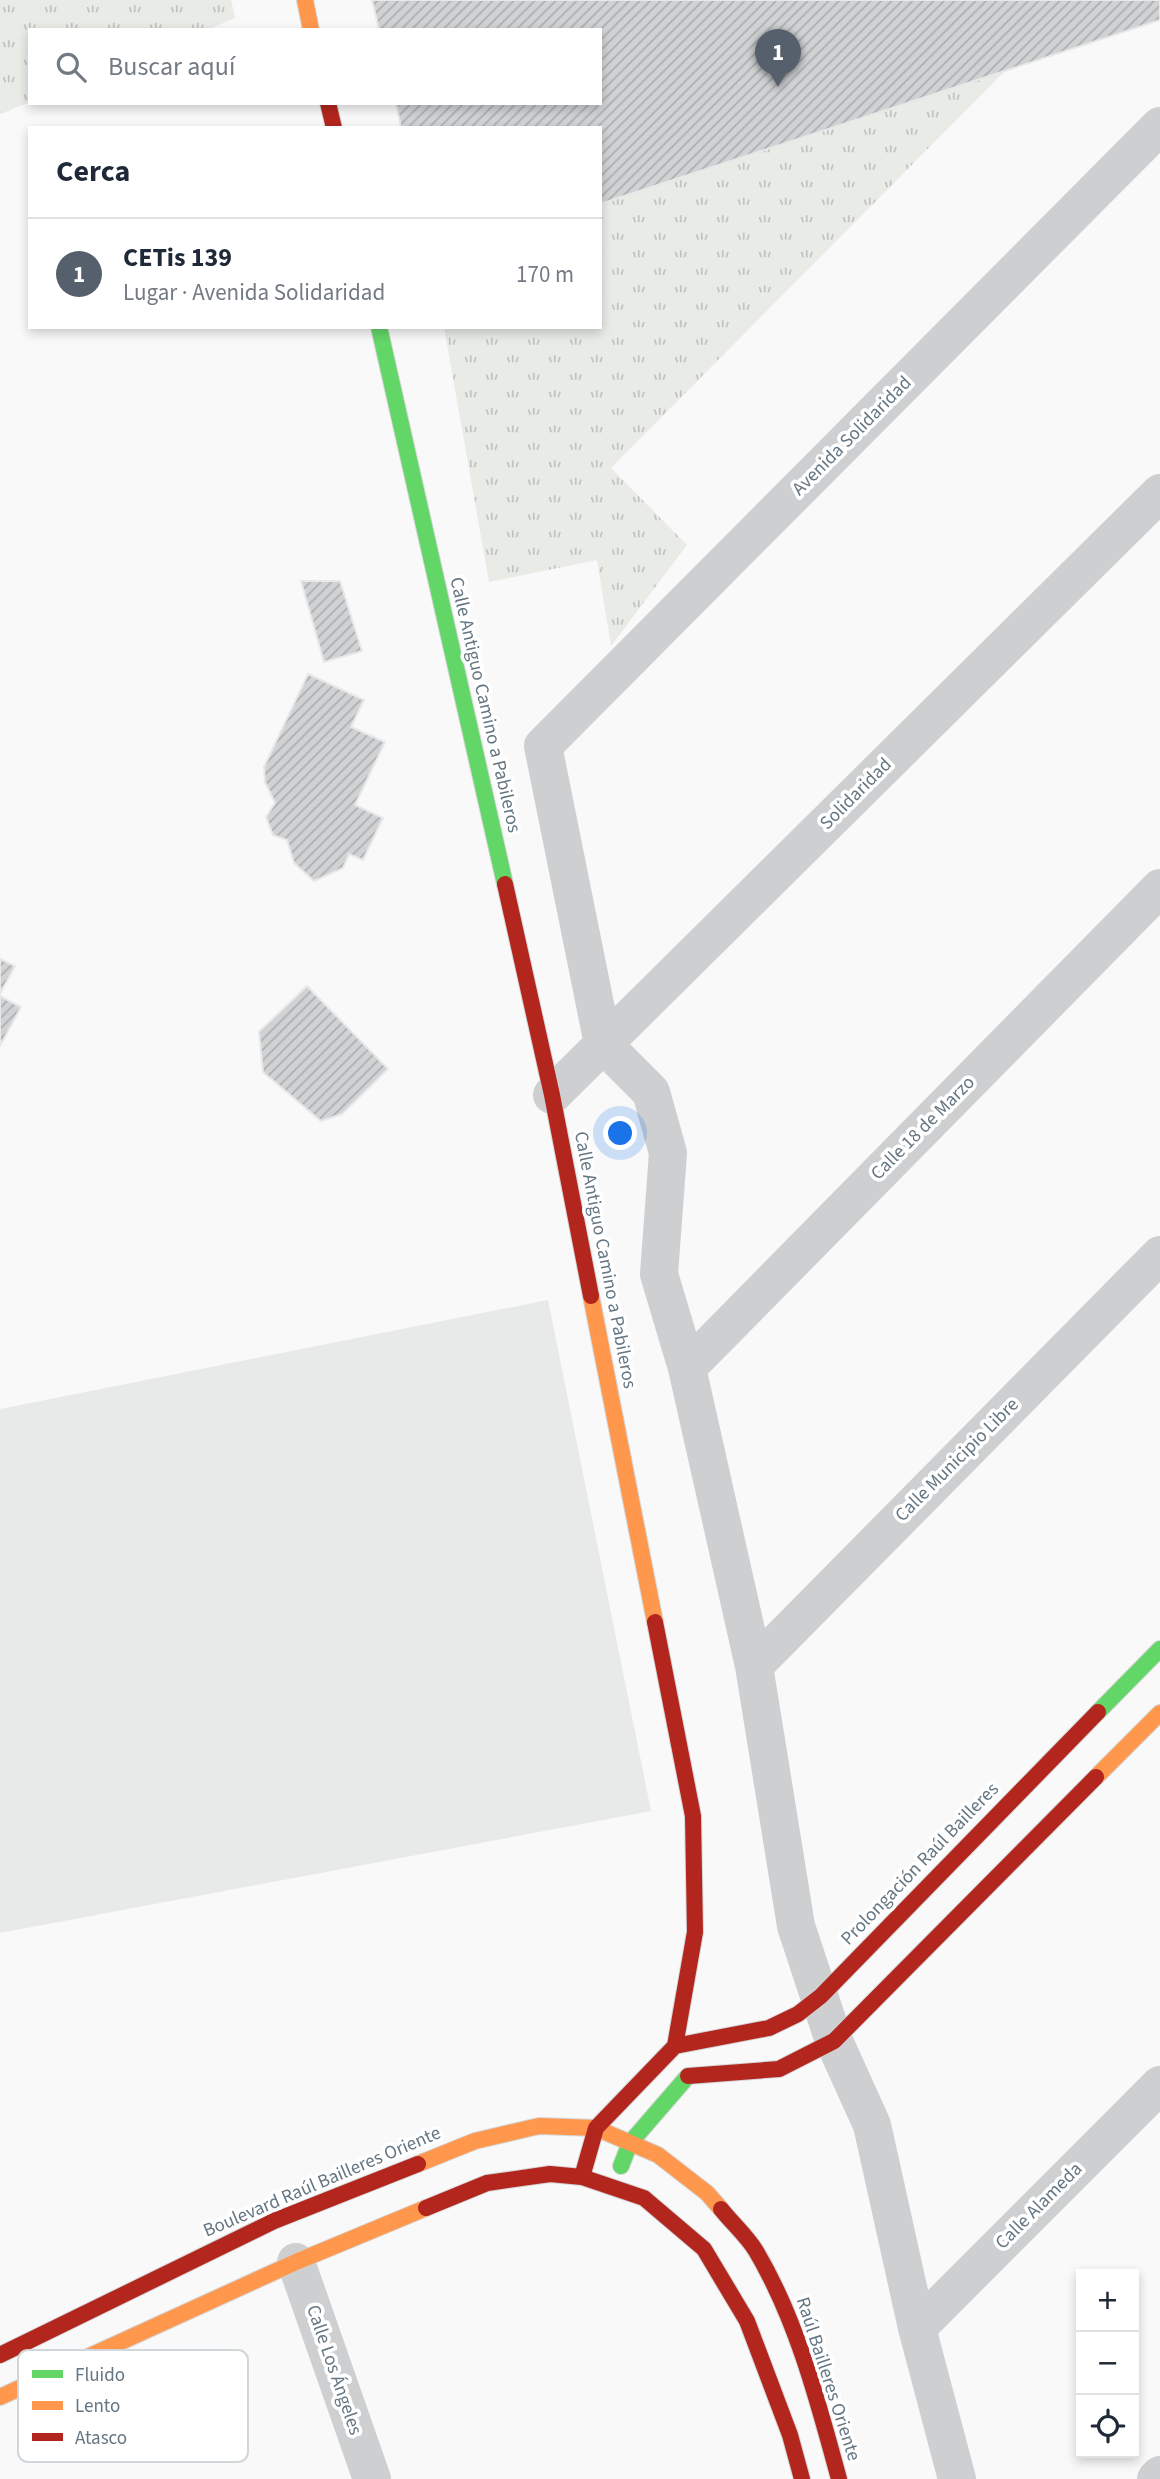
<!DOCTYPE html>
<html lang="es">
<meta charset="utf-8">
<style>
:root{--surface:#fff;--page:#f6f6f7;--text:#1f2937;--muted:#747a83;--line:#e0e1e3;--accent:#56606c}
body{margin:0;font-family:"Source Sans 3",sans-serif;background:var(--page);color:var(--text)}
.controls{position:absolute;right:21px;bottom:21px;display:grid;overflow:hidden;border-radius:0px;box-shadow:0 4px 10px #0003}
.controls button{width:63px;height:63px;display:grid;place-items:center;padding:0;border:0;border-bottom:2px solid var(--line);background:var(--surface);color:var(--text);font:35px sans-serif}
.you{position:absolute;left:621px;top:1134px;width:24px;height:24px;margin:-18px;border:5px solid #fff;border-radius:50%;background:#1a73e8;box-shadow:0 0 0 10px #1a73e833}
.badge{display:grid;place-items:center;width:46px;height:46px;border-radius:50%;background:var(--accent);color:#fff;font-size:23px;font-weight:700}
.pin{position:absolute;translate:-50% -58px;filter:drop-shadow(0 2px 4px #0008)}
.pin::after{content:'';position:absolute;top:37px;width:24px;height:21px;background:inherit;clip-path:polygon(0 0,100% 0,50% 100%)}
.list{margin:0;padding:0;list-style:none}
h2{display:flex;justify-content:space-between;align-items:center;height:91px;margin:0;padding:0 28px;font-size:30px}
h2 small{font-size:23px;font-weight:400;color:var(--muted)}
.list li{display:grid;grid-template-columns:46px 1fr auto;gap:21px;align-items:center;box-sizing:border-box;height:112px;padding:0 28px;border-top:2px solid var(--line)}
.list b{display:block;font-size:26px;white-space:nowrap}
.list p{margin:0;font-size:23px;white-space:nowrap;color:var(--muted)}
.list em{font-size:23px;font-style:normal;color:var(--muted)}
.icon{flex:none;width:38px;height:38px;fill:none;stroke:currentColor;stroke-width:2;stroke-linecap:round;stroke-linejoin:round}
.map{position:relative;flex:none;width:1160px;height:2479px;overflow:hidden}
.search{position:absolute;background:var(--surface);box-shadow:0 4px 10px #0003;left:28px;top:28px;width:574px;height:77px;display:flex;align-items:center;gap:18px;box-sizing:border-box;padding:0 24px;border-radius:0px;color:var(--muted);font-size:26px}
.panel{position:absolute;background:var(--surface);box-shadow:0 4px 10px #0003;left:28px;top:126px;width:574px;height:203px;border-radius:0px}
.map>svg:first-child{display:block}
.built{fill:#e8e9e9}
.grass{fill:url(#grass-tufts)}
.building{fill:url(#building-hatch);stroke:#e8e8e8;stroke-width:2}
.lines{fill:none;stroke-linecap:round;stroke-linejoin:round}
.fast-casing{stroke:#d5d6d7;stroke-width:18}
.slow-casing{stroke:#d5d6d7;stroke-width:18}
.jam-casing{stroke:#d5d6d7;stroke-width:18}
.street{stroke:#cecfd0;stroke-width:38}
.fast{stroke:#63d668;stroke-width:16}
.slow{stroke:#ff974d;stroke-width:16}
.jam{stroke:#b3261e;stroke-width:16}
.labels{text-anchor:middle;dominant-baseline:central;stroke-width:7;stroke-linejoin:round;paint-order:stroke}
.street-label{font-size:19px;fill:#657683;stroke:#fff}
.key{fill:#fff;stroke:#d1d6da;stroke-width:2}
.key-label{font-size:19px;fill:#657683}
</style>
<div class="map">
<svg width="1160" height="2479" viewBox="0 0 1160 2479">
<defs>
<pattern id="grass-tufts" width="24" height="20" patternUnits="userSpaceOnUse" patternTransform="scale(1.75)"><rect width="24" height="20" fill="#e8ebe6"/><path d="M3 7l-1-3M5 7V3M7 7l1-3M15 17l-1-3M17 17v-4M19 17l1-3" fill="none" stroke="#c0c3c0"/></pattern>
<pattern id="building-hatch" width="6" height="6" patternUnits="userSpaceOnUse" patternTransform="scale(1.75)"><rect width="6" height="6" fill="#d0d2d3"/><path d="M-1 1l2-2M0 6l6-6M5 7l2-2" fill="none" stroke="#acafb1"/></pattern>
</defs>
<rect width="100%" height="100%" fill="#f9f9f9"/>
<path class="built" d="M548,1300L651,1811L0,1933V1409Z"/>
<path class="grass" d="M0,0H231L235,18L207,30H30V102L0,114Z
M1005,71L611,468L687,545L611,646L597,560L489,582L444,327H600V204Z"/>
<path class="building" d="M372,0H1160V20L600,204V128H401L396,103H600V30H379Z
M301,581H340L362,651L324,662Z
M308,674L364,700L351,727L385,742L355,805L383,818L363,860L349,854L343,868L314,881L294,863L287,840L273,835L266,817L275,803L265,782L264,767Z
M0,959L15,966L0,994Z
M307,986L388,1069L342,1114L321,1121L263,1072L259,1032Z
M0,996L21,1007L0,1046Z"/>
<g class="lines">
<g class="fast-casing">
<path id="fast" d="M379,327L505,884
M1098,1712L1160,1649
M621,2166L630,2143L688,2076"/>
</g>
<g class="slow-casing">
<path id="slow" d="M305,0L311,30
M591,1296L655,1622
M1096,1777L1160,1713
M418,2164L475,2141L539,2126L596,2128L658,2155L707,2193L721,2209
M0,2397L296,2262L426,2208"/>
</g>
<g class="jam-casing">
<path id="jam" d="M328,103L334,128
M505,884L552,1095L591,1296
M675,2046L769,2028L798,2014L821,1996L1098,1712
M688,2076L779,2069L834,2041L1096,1777
M582,2177L596,2128L675,2046L695,1932L693,1816L655,1622
M426,2208L487,2183L550,2174L582,2177L644,2198L704,2249L747,2321L790,2435L802,2479
M721,2209C732,2223 747,2236 756,2251C797,2320 818,2402 839,2479
M0,2355L274,2221L418,2164"/>
</g>
<path class="street" d="M552,1095L1160,493
M687,1368L1160,888
M754,1666L1160,1255
M296,2262L372,2479
M917,2328L1160,2085
M957,2479L917,2328L872,2125L834,2041L796,1926L754,1666L687,1368L659,1274L668,1153L651,1092L603,1044L543,746L1160,126
M1156,2479L1160,2475"/>
<use href="#fast" class="fast"/>
<use href="#slow" class="slow"/>
<use href="#jam" class="jam"/>
</g>
<g class="labels">
<g class="street-label">
<text transform="translate(852 436) rotate(-45)">Avenida Solidaridad</text>
<text transform="translate(485 705) rotate(77)">Calle Antiguo Camino a Pabileros</text>
<text transform="translate(856 794) rotate(-45)">Solidaridad</text>
<text transform="translate(923 1128) rotate(-45)">Calle 18 de Marzo</text>
<text transform="translate(605 1260) rotate(79)">Calle Antiguo Camino a Pabileros</text>
<text transform="translate(957 1460) rotate(-45)">Calle Municipio Libre</text>
<text transform="translate(920 1864) rotate(-46)">Prolongación Raúl Bailleres</text>
<text transform="translate(322 2182) rotate(-23)">Boulevard Raúl Bailleres Oriente</text>
<text transform="translate(1039 2206) rotate(-45)">Calle Alameda</text>
<text transform="translate(334 2370) rotate(71)">Calle Los Ángeles</text>
<text transform="translate(828 2379) rotate(72)">Raúl Bailleres Oriente</text>
</g>
</g>
<rect x="18" y="2350" width="230" height="112" rx="10" class="key"/>
<rect x="32" y="2370" width="31" height="8" fill="#63d668"/>
<rect x="32" y="2401" width="31" height="9" fill="#ff974d"/>
<rect x="32" y="2433" width="31" height="8" fill="#b3261e"/>
<g class="key-label">
<text x="75" y="2381">Fluido</text>
<text x="75" y="2412">Lento</text>
<text x="75" y="2444">Atasco</text>
</g>
</svg>
<div class="controls">
<button>+</button>
<button>−</button>
<button><svg class="icon" aria-label="locate" viewBox="0 0 24 24"><circle cx="12" cy="12" r="6"/><path d="M12 2v4M12 18v4M2 12h4M18 12h4"/></svg></button>
</div>
<div class="you"></div>
<div class="pin badge" style="left:778px;top:87px">1</div>
<div class="search"><svg class="icon" aria-label="search" viewBox="0 0 24 24"><circle cx="10" cy="10" r="6"/><path d="M15 15l6 6"/></svg>Buscar aquí</div>
<section class="panel">
<h2>Cerca<small></small></h2>
<ul class="list">
<li><span class="badge">1</span><div><b>CETis 139</b><p>Lugar · Avenida Solidaridad</p></div><em>170 m</em></li>
</ul>
</section>
</div>
